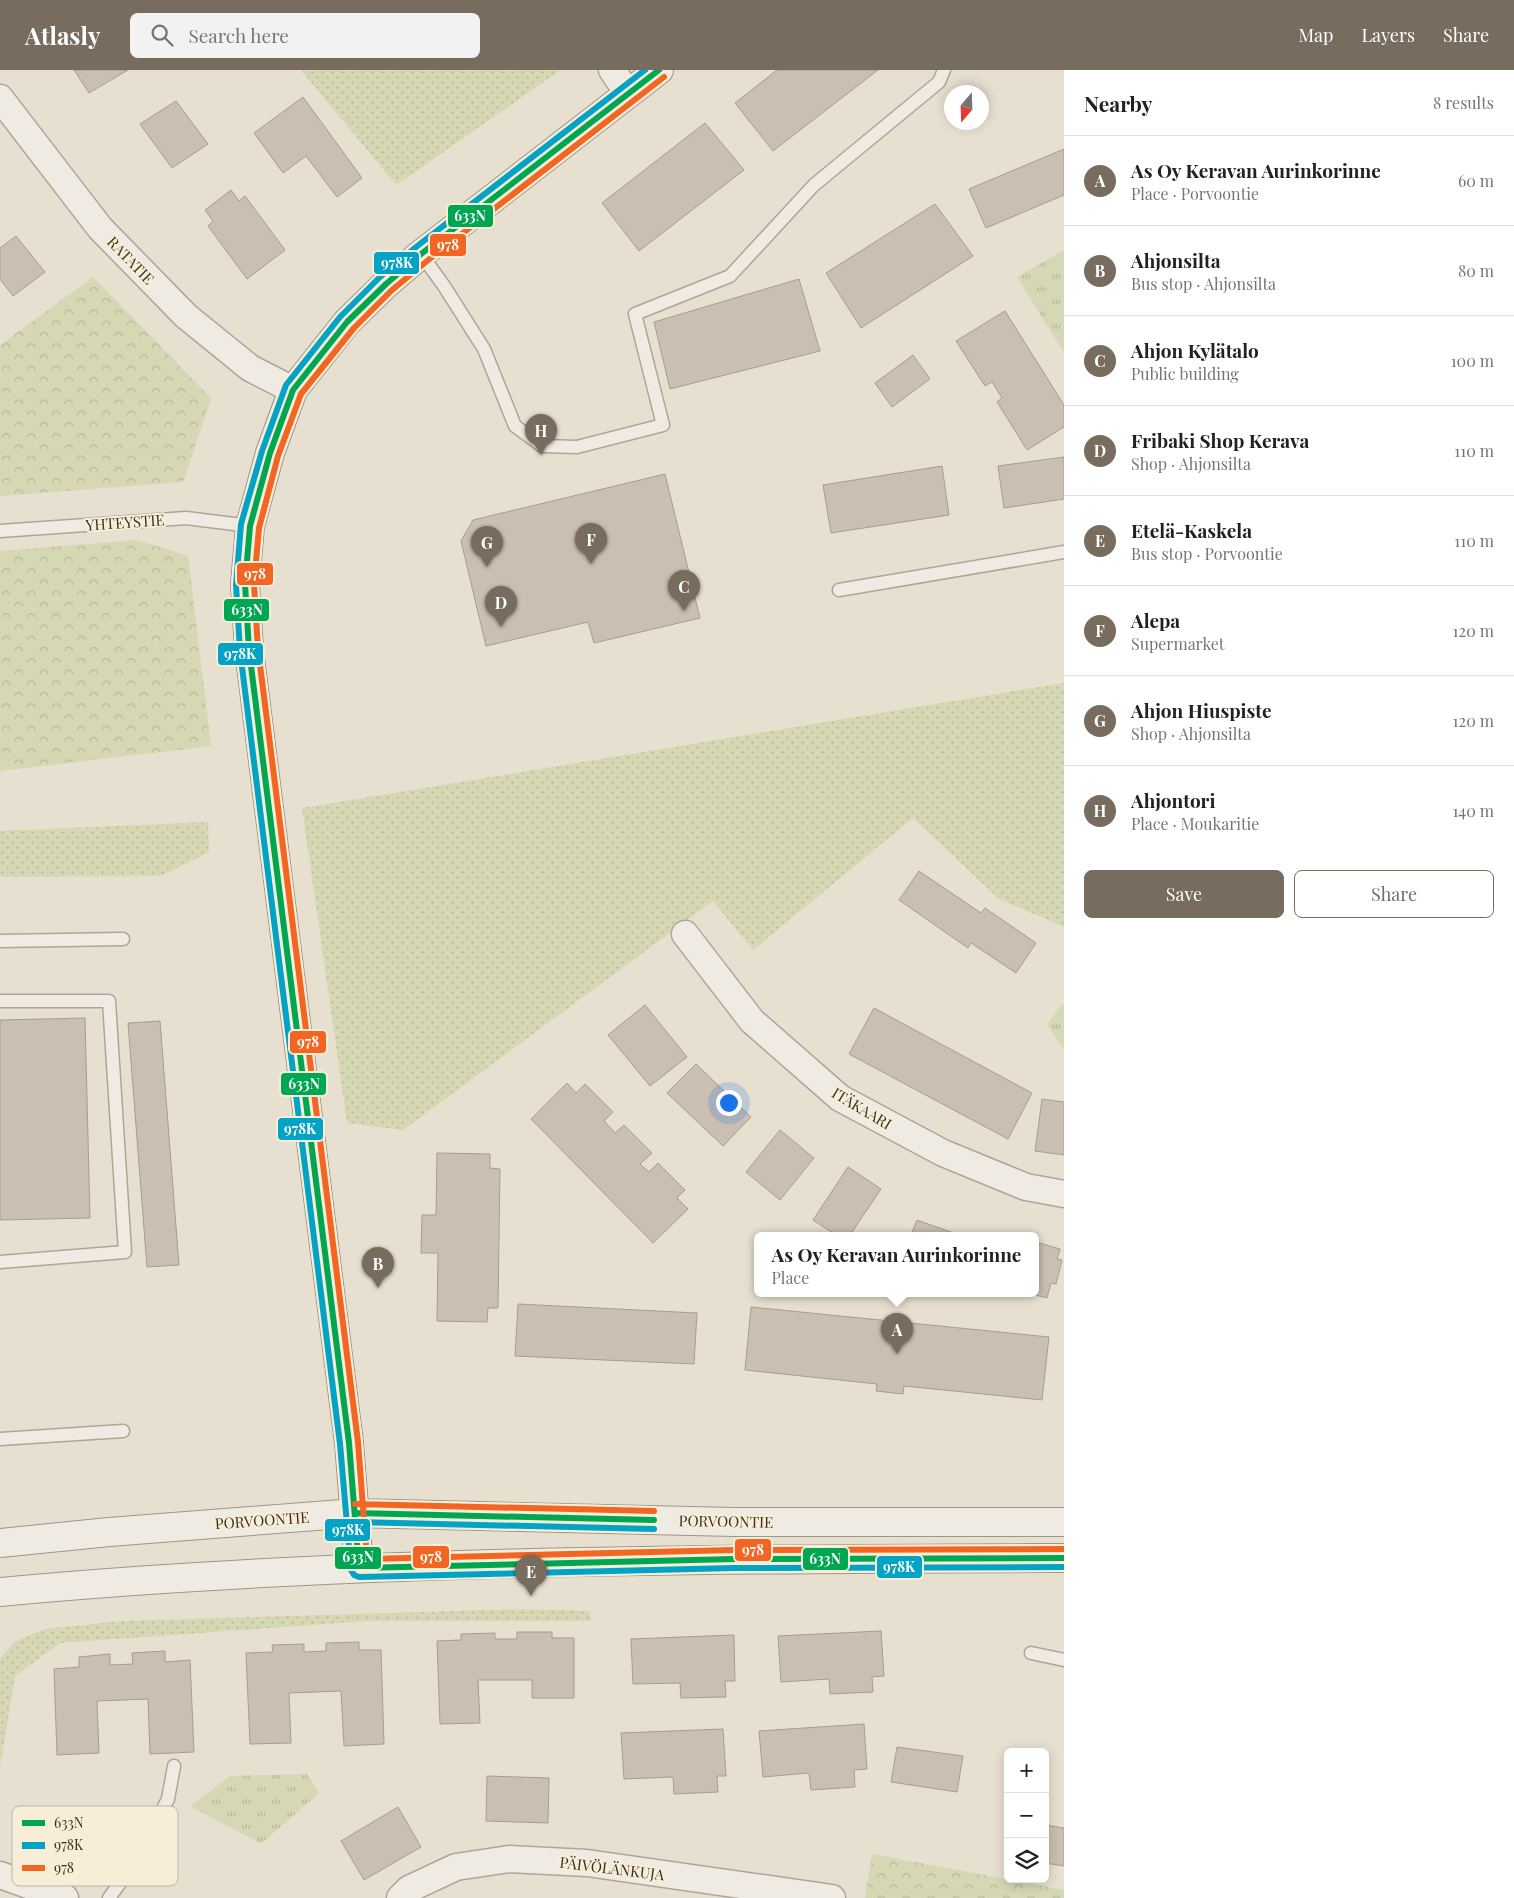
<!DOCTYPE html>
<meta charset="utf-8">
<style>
:root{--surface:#fff;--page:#f2f2f2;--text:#202124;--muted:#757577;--line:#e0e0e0;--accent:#786c5e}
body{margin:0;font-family:"Playfair Display",serif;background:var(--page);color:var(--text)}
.controls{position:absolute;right:15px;bottom:15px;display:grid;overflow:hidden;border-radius:8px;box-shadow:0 2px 12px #0003}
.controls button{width:45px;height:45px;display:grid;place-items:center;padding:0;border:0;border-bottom:1px solid var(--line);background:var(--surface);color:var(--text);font:25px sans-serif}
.compass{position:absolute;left:944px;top:15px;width:45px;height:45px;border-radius:50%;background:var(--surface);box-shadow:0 2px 12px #0003;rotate:199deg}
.you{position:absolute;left:728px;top:1032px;width:18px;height:18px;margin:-12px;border:4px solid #fff;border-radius:50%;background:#1a73e8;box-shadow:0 0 0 8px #1a73e833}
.badge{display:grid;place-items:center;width:32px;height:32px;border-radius:50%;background:var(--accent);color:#fff;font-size:16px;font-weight:700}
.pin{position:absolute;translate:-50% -41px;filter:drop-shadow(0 1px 2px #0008)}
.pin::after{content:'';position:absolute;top:26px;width:18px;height:15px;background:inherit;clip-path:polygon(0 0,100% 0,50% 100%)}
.popup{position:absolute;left:754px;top:1162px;width:285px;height:65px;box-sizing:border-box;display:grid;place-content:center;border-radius:8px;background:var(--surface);filter:drop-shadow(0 1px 4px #0005);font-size:16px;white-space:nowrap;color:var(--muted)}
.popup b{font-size:19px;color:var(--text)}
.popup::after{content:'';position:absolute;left:50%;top:100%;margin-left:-10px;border:10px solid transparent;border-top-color:var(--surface)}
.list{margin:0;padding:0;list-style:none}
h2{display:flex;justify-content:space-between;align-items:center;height:65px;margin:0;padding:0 20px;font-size:21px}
h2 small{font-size:16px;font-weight:400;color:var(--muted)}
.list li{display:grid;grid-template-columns:32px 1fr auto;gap:15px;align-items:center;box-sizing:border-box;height:90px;padding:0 20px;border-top:1px solid var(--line)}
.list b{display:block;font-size:19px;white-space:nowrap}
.list p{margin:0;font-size:16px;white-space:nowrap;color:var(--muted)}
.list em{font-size:16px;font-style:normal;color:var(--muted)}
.actions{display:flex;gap:10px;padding:15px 20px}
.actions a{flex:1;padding:11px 0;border:1px solid var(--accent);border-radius:8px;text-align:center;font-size:18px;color:var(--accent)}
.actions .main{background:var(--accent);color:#fff}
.icon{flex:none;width:28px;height:28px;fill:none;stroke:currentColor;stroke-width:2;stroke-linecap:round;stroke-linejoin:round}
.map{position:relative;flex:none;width:1064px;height:1828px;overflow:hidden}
header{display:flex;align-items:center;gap:30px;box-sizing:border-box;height:70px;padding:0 25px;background:var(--accent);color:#fff}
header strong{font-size:24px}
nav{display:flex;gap:28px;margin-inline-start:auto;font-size:18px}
.search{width:350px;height:45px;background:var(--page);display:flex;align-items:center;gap:12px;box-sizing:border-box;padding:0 18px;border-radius:8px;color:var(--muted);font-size:19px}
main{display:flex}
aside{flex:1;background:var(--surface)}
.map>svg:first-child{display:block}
.grass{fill:url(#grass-dots)}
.forest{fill:url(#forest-crowns)}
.park{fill:url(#park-tufts)}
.building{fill:#cbbfb2;stroke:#a89c90}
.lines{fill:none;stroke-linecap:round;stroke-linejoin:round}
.lane-casing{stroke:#ada599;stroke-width:15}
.street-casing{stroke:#ada599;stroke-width:29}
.secondary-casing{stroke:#9c958a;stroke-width:30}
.lane{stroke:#efebe3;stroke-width:12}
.street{stroke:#efebe3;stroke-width:26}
.secondary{stroke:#efebe3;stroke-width:28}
.bus-1-casing{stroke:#f7eed8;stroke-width:10}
.bus-2-casing{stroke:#f7eed8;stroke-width:10}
.bus-3-casing{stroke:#f7eed8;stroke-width:10}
.bus-1{stroke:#00a651;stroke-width:6}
.bus-2{stroke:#03a3c5;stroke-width:6}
.bus-3{stroke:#f26522;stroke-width:6}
.labels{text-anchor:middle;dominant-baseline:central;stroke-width:4;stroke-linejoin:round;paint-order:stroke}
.street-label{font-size:15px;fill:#3d2e20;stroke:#f7eed8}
.key{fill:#f7eed8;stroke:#bfb4a1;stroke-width:1}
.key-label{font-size:14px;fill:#3d2e20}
.line-badge{stroke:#f7eed8;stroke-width:2}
.badge-label{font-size:14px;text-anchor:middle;font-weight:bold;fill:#fff}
</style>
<header>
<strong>Atlasly</strong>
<div class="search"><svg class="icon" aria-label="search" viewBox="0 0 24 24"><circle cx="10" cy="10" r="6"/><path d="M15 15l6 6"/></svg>Search here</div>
<nav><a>Map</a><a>Layers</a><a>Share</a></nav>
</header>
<main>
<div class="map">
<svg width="1064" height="1828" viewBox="0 0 1064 1828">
<defs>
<pattern id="grass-dots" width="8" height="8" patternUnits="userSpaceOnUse" patternTransform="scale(1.25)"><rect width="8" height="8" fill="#d6d7b3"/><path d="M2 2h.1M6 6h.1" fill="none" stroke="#b9b99a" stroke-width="1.8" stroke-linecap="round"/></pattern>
<pattern id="forest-crowns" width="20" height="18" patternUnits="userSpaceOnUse" patternTransform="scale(1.25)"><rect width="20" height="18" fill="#d6d7b3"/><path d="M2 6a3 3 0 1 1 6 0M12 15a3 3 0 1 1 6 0" fill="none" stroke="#b9b99a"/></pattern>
<pattern id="park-tufts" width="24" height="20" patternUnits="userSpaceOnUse" patternTransform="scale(1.25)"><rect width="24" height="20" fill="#d6d7b3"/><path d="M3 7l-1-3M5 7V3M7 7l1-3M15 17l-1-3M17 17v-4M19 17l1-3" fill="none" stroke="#b9b99a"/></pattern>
</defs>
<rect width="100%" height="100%" fill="#e7e0d1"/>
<path class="grass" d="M301,0H561L396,115Z
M1064,613V857L999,829L913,748L753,880L713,831L403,1060L347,1053L302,738Z
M208,752L209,782L161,806L0,807V761Z
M526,1539L590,1541L591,1551H367L60,1573L15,1606L0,1697V1589L14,1572L45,1559L121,1551Z"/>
<path class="forest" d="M93,207L211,328L183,412L0,426V275Z
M137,470L188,486L211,676L0,701V481Z
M872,1784L1064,1820V1828H865Z"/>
<path class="park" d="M1064,180V283L1017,207Z
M1064,934V979L1047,955L1060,937Z
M307,1704L319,1723L261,1774L190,1736L230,1706Z"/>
<path class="building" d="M74,0H128L89,23Z
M777,0H878L773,81L735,33Z
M303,27L362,108L337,127L306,86L283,103L254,63Z
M176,31L208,74L172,98L140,54Z
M705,53L744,100L639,181L602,133Z
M1064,79V125L986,158L969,119Z
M231,120L239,131L245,126L285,180L247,209L208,156L213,151L205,140Z
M935,134L973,186L861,258L826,203Z
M16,166L45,202L13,226L0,209V178Z
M799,209L820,281L670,319L654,252Z
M1005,241L1064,335V357L1027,380L997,332L1002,328L992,312L985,316L956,271Z
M913,285L930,309L892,337L875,313Z
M1064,387V429L1004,438L998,396Z
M942,396L949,445L831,463L823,415Z
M665,404L700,548L594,573L588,552L486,576L461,471L473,450Z
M919,801L981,843L985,838L1036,873L1016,903L971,873L968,878L899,830Z
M645,935L687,987L650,1016L608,965Z
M874,938L1032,1023L1008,1069L849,984Z
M85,948L90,1148L0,1150V950Z
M160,951L179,1195L147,1197L128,953Z
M696,994L751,1047L723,1076L667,1023Z
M567,1013L576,1023L585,1014L613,1042L604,1051L615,1063L624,1055L652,1083L640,1094L649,1102L658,1093L685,1120L677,1128L688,1139L653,1173L531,1049Z
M1042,1029L1064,1032V1085L1035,1081Z
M780,1060L814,1088L780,1130L746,1102Z
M437,1083L490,1084V1098L500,1099L498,1238H488L487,1252L437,1251L438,1183H421L422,1145H436Z
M848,1097L881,1119L850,1165H836L813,1150Z
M917,1150L959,1165H911Z
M1036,1172L1060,1179L1057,1189L1062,1190L1056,1214L1051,1213L1047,1228L1028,1223H1036Z
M518,1234L697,1243L694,1294L515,1286Z
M751,1237L1049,1267L1042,1330L904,1316L903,1324L876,1321L877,1314L745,1300Z
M881,1561L884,1606L872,1607L873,1622L830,1624L829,1609L781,1612L778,1566Z
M517,1562H552V1568H574V1628H532V1610H478L480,1653L440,1654L437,1571L461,1570V1564L495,1563V1569H517Z
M734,1565L735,1611H725L726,1627L681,1628L680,1613L633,1614L631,1569Z
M359,1572V1580H381L384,1674L344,1676L341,1621L289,1623L291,1673L250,1674L246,1583L273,1582L272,1575L304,1574V1582L326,1581V1573Z
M165,1581V1592L190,1590L194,1682L150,1684L148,1629L97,1631L99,1683L57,1685L54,1599L79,1597V1587L110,1584V1595L133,1594L132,1583Z
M864,1654L867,1699L854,1700L855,1717L811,1720L809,1703L763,1707L759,1661Z
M723,1659L726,1706H717L718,1722L674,1724L673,1707L624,1709L621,1663Z
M897,1677L963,1686L957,1722L891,1712Z
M487,1706L549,1708L548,1753L486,1751Z
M398,1737L421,1777L364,1810L341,1771Z
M1045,1755L1064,1758V1796L1045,1793Z"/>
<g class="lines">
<g class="lane-casing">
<path id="lane" d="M421,184L444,216L484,279L515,356L542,376L577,377L663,355L635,244L730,206L814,115L939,12L944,0
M0,461L186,448L250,456
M839,520L1064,482
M0,871L123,869
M0,931H109L125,1182L0,1192
M0,1369L123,1361
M1031,1583L1064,1590
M109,1828L138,1788L168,1729L174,1696"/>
</g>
<g class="street-casing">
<path id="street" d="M612,0L628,23
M0,28L100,158L186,246L250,298L293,320
M685,864L752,951L840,1028L943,1083L1026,1117L1064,1124
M0,1805L65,1828
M400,1828L409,1819L456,1797L509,1789L587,1793L832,1828"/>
</g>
<g class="secondary-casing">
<path id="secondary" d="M0,1473L109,1462L355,1443L734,1452H1064
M359,1498L349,1373L249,580L245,514L250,456L270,383L293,320L347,252L386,214L421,184L659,0
M0,1522C354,1489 709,1489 1064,1488"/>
</g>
<use href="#lane" class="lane"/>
<use href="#street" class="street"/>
<use href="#secondary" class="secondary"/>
<g class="bus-1-casing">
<path id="bus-1" d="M659,0L421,184L386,214L347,252L293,320L270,383L250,456L245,514L249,580L349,1373L359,1498L734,1489L1064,1488
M355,1443L654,1450"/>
</g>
<g class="bus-2-casing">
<path id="bus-2" d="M645,0L416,177L380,207L340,247L286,315L262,381L241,454L236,515L240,581L340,1374L351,1500L354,1505L359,1507L734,1498L1064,1497
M355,1452L654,1459"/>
</g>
<g class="bus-3-casing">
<path id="bus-3" d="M664,7L427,191L392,220L354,258L301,324L278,386L259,458L254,514L258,579L358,1372L367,1489L734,1480L1064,1479
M355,1434L654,1441"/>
</g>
<use href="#bus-1" class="bus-1"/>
<use href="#bus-2" class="bus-2"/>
<use href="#bus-3" class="bus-3"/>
</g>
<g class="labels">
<g class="street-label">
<text transform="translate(131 190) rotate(46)">RATATIE</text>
<text transform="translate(125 452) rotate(-4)">YHTEYSTIE</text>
<text transform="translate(862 1038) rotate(31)">ITÄKAARI</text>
<text transform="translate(262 1450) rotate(-4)">PORVOONTIE</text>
<text transform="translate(726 1451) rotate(1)">PORVOONTIE</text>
<text transform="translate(612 1798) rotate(7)">PÄIVÖLÄNKUJA</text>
</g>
</g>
<rect x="12" y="1736" width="166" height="80" rx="8" class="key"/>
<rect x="22" y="1750" width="23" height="6" fill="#00a651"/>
<rect x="22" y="1772" width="23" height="7" fill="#03a3c5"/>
<rect x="22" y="1795" width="23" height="6" fill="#f26522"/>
<g class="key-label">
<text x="54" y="1758">633N</text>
<text x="54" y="1780">978K</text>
<text x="54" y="1803">978</text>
</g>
<g class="line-badge">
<rect x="447" y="134" width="47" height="24" rx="5" fill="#00a651"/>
<rect x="429" y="163" width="38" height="24" rx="5" fill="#f26522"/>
<rect x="373" y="181" width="47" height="24" rx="5" fill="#03a3c5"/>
<rect x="236" y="492" width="38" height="24" rx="5" fill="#f26522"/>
<rect x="223" y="528" width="47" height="24" rx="5" fill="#00a651"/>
<rect x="217" y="572" width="47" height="24" rx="5" fill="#03a3c5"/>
<rect x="289" y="960" width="38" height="24" rx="5" fill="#f26522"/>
<rect x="280" y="1002" width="47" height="24" rx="5" fill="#00a651"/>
<rect x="277" y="1047" width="47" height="24" rx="5" fill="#03a3c5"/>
<rect x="324" y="1448" width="47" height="24" rx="5" fill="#03a3c5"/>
<rect x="734" y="1468" width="38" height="24" rx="5" fill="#f26522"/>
<rect x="412" y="1475" width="38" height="24" rx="5" fill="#f26522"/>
<rect x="334" y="1476" width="48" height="24" rx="5" fill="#00a651"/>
<rect x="802" y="1477" width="47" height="24" rx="5" fill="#00a651"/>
<rect x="876" y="1485" width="47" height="24" rx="5" fill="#03a3c5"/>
</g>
<g class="badge-label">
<text x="470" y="151">633N</text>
<text x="448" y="180">978</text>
<text x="397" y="198">978K</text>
<text x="255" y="509">978</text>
<text x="247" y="545">633N</text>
<text x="240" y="589">978K</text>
<text x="308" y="977">978</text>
<text x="304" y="1019">633N</text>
<text x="300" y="1064">978K</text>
<text x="348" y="1465">978K</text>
<text x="753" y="1485">978</text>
<text x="431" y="1492">978</text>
<text x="358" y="1492">633N</text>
<text x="825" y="1494">633N</text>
<text x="899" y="1502">978K</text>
</g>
</svg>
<div class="controls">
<button>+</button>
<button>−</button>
<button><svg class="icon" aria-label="layers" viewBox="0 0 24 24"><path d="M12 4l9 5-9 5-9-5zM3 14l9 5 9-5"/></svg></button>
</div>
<svg class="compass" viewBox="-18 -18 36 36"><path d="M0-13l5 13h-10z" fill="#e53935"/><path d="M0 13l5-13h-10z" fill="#757577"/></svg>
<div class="you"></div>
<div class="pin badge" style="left:897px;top:1284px">A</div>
<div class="popup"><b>As Oy Keravan Aurinkorinne</b>Place</div>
<div class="pin badge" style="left:378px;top:1218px">B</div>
<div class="pin badge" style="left:684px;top:541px">C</div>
<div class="pin badge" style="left:501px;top:557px">D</div>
<div class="pin badge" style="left:531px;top:1526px">E</div>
<div class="pin badge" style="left:591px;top:494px">F</div>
<div class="pin badge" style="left:487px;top:497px">G</div>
<div class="pin badge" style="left:541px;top:385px">H</div>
</div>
<aside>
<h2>Nearby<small>8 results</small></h2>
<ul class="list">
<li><span class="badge">A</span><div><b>As Oy Keravan Aurinkorinne</b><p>Place · Porvoontie</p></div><em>60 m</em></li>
<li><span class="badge">B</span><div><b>Ahjonsilta</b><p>Bus stop · Ahjonsilta</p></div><em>80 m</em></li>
<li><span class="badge">C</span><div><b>Ahjon Kylätalo</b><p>Public building</p></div><em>100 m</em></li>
<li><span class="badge">D</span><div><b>Fribaki Shop Kerava</b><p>Shop · Ahjonsilta</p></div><em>110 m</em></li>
<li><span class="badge">E</span><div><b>Etelä-Kaskela</b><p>Bus stop · Porvoontie</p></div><em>110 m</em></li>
<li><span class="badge">F</span><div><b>Alepa</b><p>Supermarket</p></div><em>120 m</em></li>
<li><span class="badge">G</span><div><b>Ahjon Hiuspiste</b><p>Shop · Ahjonsilta</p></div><em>120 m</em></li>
<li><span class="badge">H</span><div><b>Ahjontori</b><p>Place · Moukaritie</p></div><em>140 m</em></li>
</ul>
<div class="actions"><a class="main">Save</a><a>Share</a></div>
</aside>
</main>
